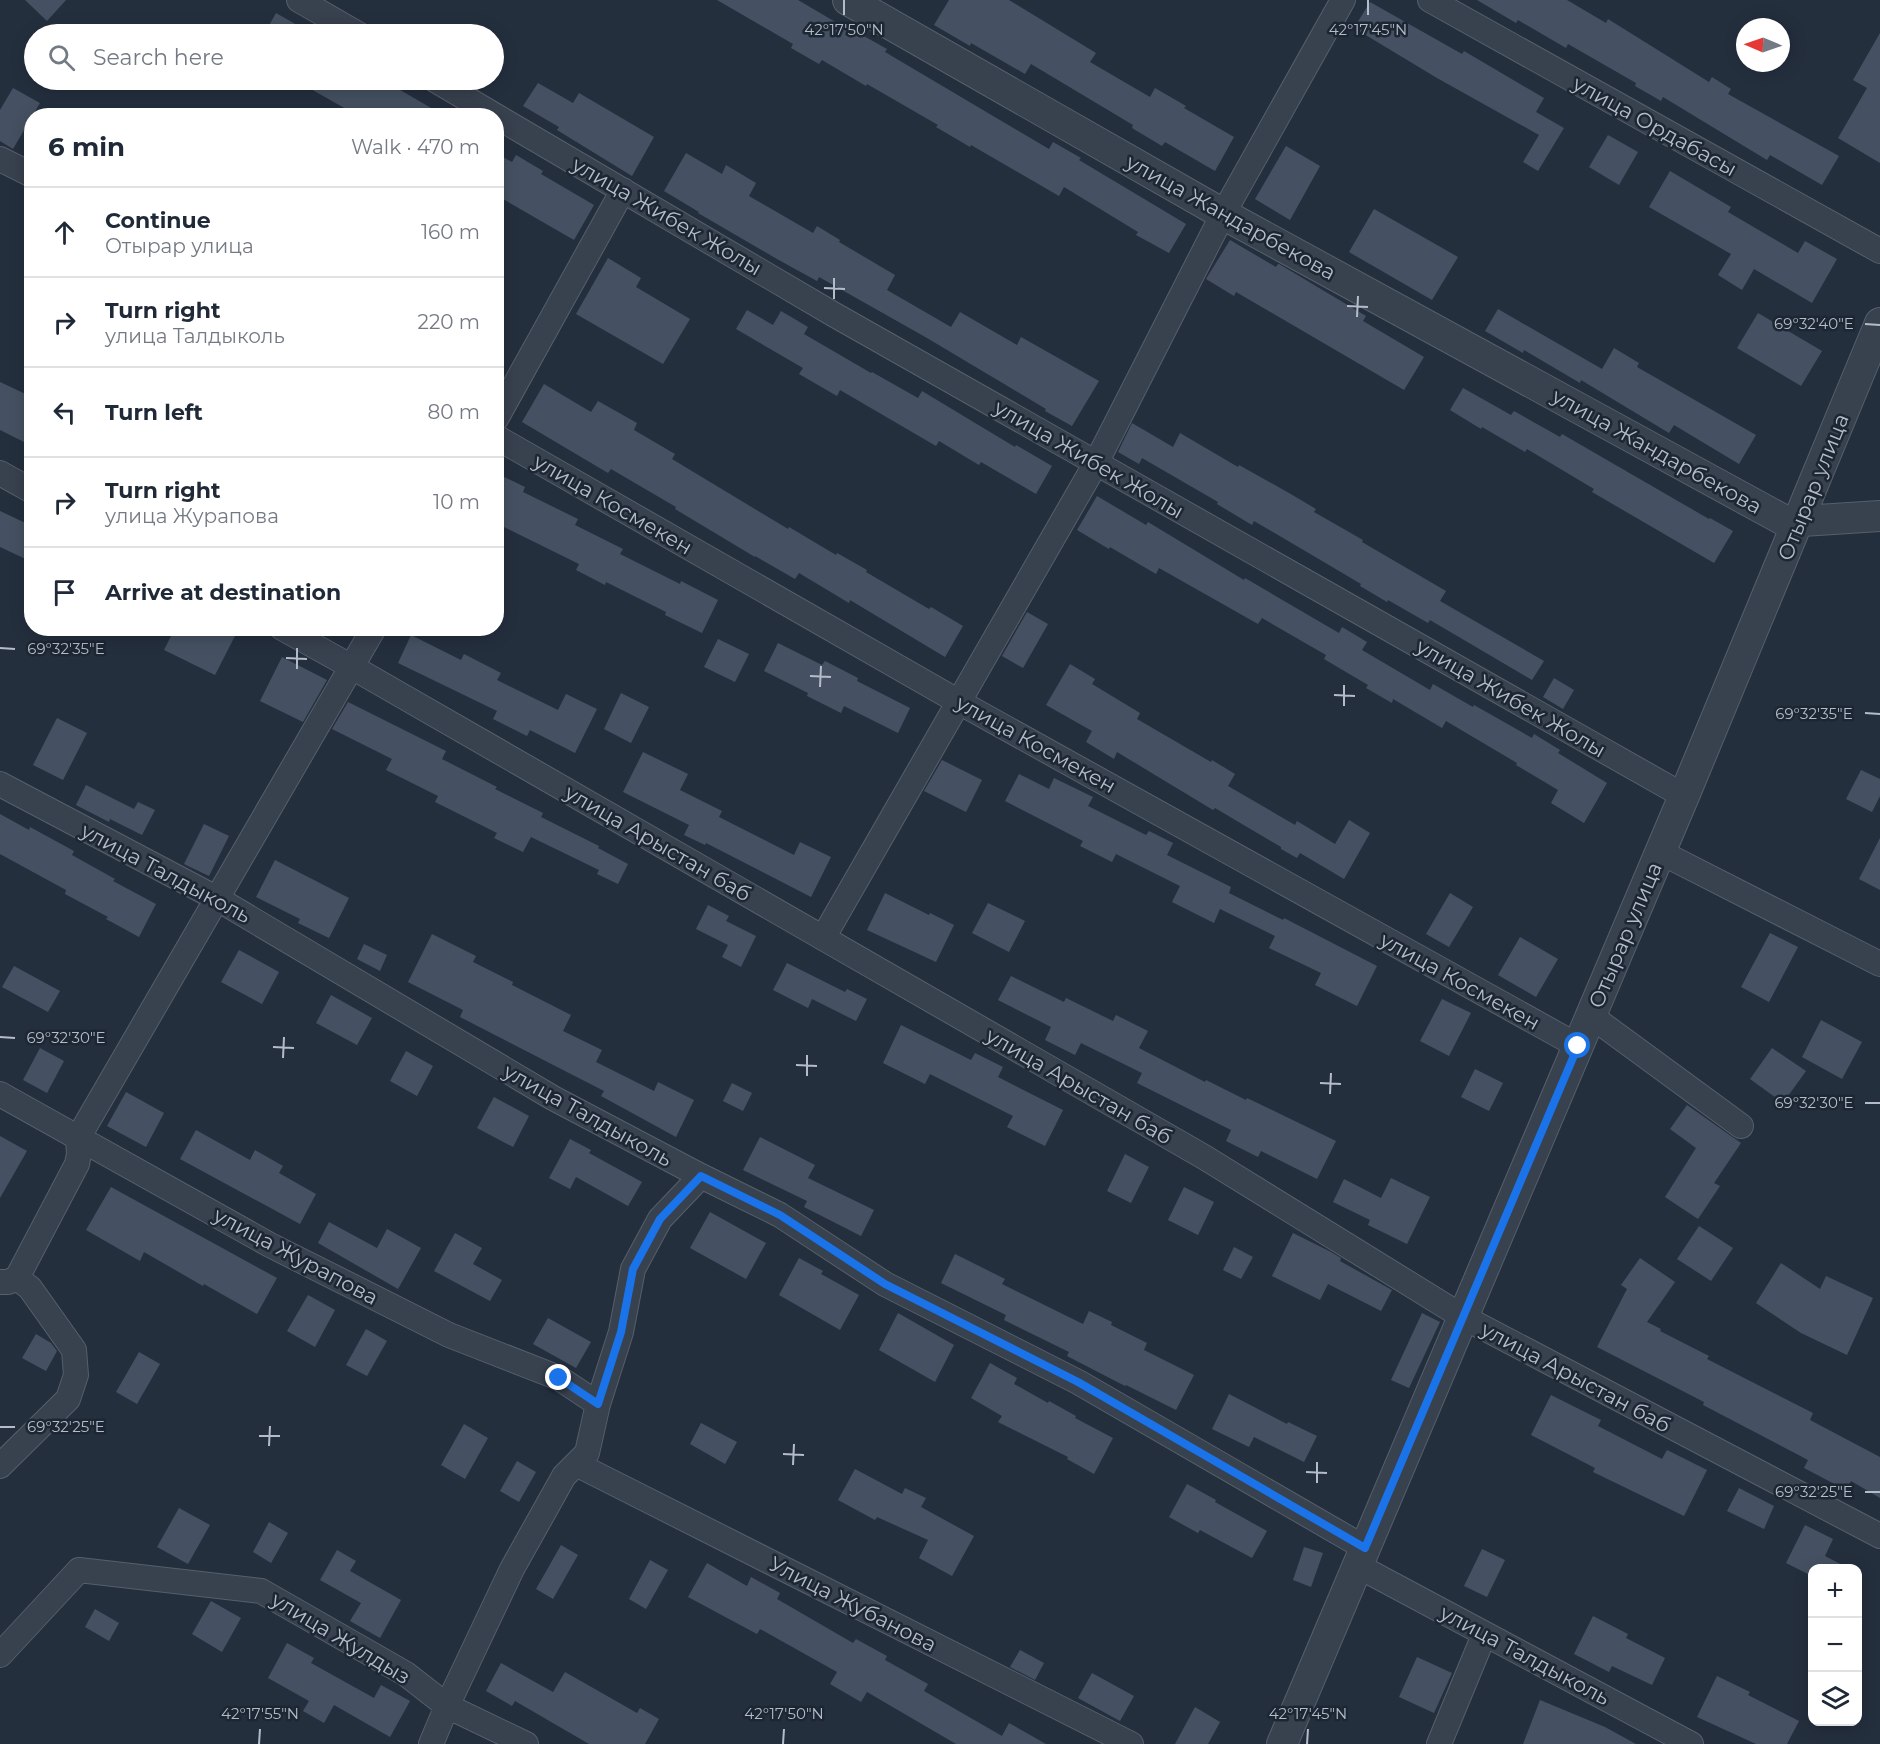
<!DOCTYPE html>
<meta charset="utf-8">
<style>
:root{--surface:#fff;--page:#f2f2f3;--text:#1f2937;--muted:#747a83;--line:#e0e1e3}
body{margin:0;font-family:Montserrat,sans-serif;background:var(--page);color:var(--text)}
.controls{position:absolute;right:18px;bottom:18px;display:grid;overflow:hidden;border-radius:12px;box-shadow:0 3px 15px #0003}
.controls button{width:54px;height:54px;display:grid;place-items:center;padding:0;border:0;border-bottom:2px solid var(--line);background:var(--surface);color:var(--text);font:30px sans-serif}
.compass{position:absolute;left:1736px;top:18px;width:54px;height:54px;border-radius:50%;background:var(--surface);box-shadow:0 3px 15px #0003;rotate:272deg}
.stop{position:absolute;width:18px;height:18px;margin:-14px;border:4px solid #1a73e8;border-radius:50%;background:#fff}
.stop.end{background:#1a73e8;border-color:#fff;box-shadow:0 2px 6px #0008}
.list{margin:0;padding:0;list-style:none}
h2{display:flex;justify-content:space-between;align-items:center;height:78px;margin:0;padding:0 24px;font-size:26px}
h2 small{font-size:20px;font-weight:400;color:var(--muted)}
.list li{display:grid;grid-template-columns:39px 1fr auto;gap:18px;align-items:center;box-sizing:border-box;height:90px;padding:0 24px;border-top:2px solid var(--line)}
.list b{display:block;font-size:22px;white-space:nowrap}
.list p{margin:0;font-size:20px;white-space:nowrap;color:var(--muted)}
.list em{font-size:20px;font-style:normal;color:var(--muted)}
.icon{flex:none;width:33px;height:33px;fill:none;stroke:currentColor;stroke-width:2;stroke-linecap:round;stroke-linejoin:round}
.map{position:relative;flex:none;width:1880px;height:1744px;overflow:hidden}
.search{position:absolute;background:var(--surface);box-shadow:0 3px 15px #0003;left:24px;top:24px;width:480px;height:66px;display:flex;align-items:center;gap:15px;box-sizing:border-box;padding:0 21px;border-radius:33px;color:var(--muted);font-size:22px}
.panel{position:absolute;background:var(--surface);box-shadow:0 3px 15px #0003;left:24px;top:108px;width:480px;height:528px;border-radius:24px}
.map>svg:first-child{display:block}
.building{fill:#455162}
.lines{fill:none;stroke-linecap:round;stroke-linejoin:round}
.minor-casing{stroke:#565f6c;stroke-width:26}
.tertiary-casing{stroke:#565f6c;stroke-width:32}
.minor{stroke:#38414e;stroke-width:24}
.tertiary{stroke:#38414e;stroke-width:30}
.route{stroke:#1a73e8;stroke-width:8}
.ticks{fill:none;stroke:#b4bcc9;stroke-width:2}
.labels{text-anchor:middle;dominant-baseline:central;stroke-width:5;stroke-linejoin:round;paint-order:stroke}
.street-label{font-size:21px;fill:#b4bcc9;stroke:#1d2633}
.ticks-label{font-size:15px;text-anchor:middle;fill:#b4bcc9;stroke:#1d2633;stroke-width:5;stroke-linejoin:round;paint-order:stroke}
</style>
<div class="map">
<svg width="1880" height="1744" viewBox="0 0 1880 1744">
<rect width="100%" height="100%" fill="#242f3e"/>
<path class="building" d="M25,0H66L47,21Z
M717,0H798L861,37L862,35L887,49L885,52L1049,149L1053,142L1081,158L1079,160L1186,224L1169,253L1136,235L1138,232L1064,187L1059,196L971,145L970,147L936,127L938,125L867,84L866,86L822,60L819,64L791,48L793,44Z
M949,0H1009L1096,53L1090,62L1150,97L1155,88L1186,106L1184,108L1234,137L1215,171L1165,142L1162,146L1132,128L1133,125L1031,64L1025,74L971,43L970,46L934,25Z
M1477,0H1567L1606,23L1608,19L1709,82L1712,77L1731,89L1728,94L1839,156L1822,185L1770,155L1767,160L1663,97L1661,101L1635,86L1636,83L1568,44L1566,48L1518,20L1516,23Z
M1370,2L1462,54L1464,51L1544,98L1536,112L1564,128L1538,171L1523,162L1539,135L1437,78L1354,28Z
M276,13L313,34H264Z
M1880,33V163L1838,138L1867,88L1853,80Z
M295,80H383L445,116H343L346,109Z
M538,83L573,103L579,93L654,137L632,176L557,130L559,127L523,106Z
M13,88L40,103L13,149L0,141V110Z
M1608,135L1638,152L1619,185L1589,167Z
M1286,146L1320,166L1290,220L1255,199Z
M496,153L512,162L516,155L543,171L541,174L594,205L574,240L496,195Z
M686,153L722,174L726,165L756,183L749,196L813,233L817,226L840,240L839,242L895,275L887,290L951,327L960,312L1017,345L1021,337L1099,381L1072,426L1045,411L1046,409L927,338L819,277L817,281L777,259L698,213L699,212L664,191Z
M1670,171L1731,207L1728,212L1798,253L1805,241L1837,259L1812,303L1754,269L1742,290L1718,275L1731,254L1649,207Z
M1374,209L1458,257L1432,300L1349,252Z
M1230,240L1276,267L1278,264H1279L1366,316L1363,321L1424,357L1404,390L1236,292L1234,296L1206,279Z
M608,258L641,278L636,287L690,319L663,364L576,314Z
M1498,309L1602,369L1614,348L1639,363L1637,367L1756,435L1739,464L1674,425L1669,433L1581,380L1580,383L1524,350L1523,353L1485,331Z
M747,310L773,325L781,311L808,327L804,334L871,373L872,372L918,398L922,391L1015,447L1016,445L1052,466L1036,494L981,462L979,465L939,441L936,446L840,390L837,396L799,374L803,368L736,329Z
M1758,313L1822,351L1801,386L1737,348Z
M0,382L32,397V446L0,430Z
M544,384L591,412L598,401L637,423L634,430L675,454L672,459L788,529L789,527L836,555L837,553L867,570L866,572L929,609L931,607L963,626L945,657L850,600L849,603L799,573L795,579L755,556V557L675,509L676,507L611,469L608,473L522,422Z
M1463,388L1511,415L1514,411L1560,437L1562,434L1709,519L1710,518L1733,531L1714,563L1592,492L1594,489L1527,449L1525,452L1482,427L1481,429L1450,410Z
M1132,423L1173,447L1180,433L1238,467L1239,465L1289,493L1316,509L1314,512L1363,540L1362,542L1446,591L1440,601L1544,661L1532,680L1430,620L1428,623L1388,600L1387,602L1360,586L1361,584L1295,545L1254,521L1252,525L1217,504L1218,502L1142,458L1139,464L1118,452Z
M496,473L525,487L523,492L578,519L575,525L623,549L620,554L680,584L681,581L718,600L702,633L665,615L666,612L606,582L605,585L576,570L579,564L496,523Z
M1097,496L1146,525L1148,522L1244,580L1245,578L1339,633L1342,627L1367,642L1362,650L1430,690L1433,684L1473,707L1474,705L1532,738L1534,734L1560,750L1558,753L1607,783L1584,823L1551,803L1558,790L1516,765L1517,763L1446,721L1442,728L1393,699L1392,703L1366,688L1368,685L1324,659L1326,655L1262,618L1258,624L1159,568L1156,574L1110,547L1109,549L1077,530Z
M0,511L32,526V562L0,547Z
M1027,612L1048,624L1023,668L1002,656Z
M175,628H219L235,636L215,675L164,650Z
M411,635L461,660L464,654L501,673L497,680L558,710L566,694L597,709L575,753L530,730L527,736L493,719L497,711L398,663Z
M718,639L749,654L735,682L704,667Z
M778,643L822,665L825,661L858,678L857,681L910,708L898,733L844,706L841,713L807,696L808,693L764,671Z
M282,657L327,680L303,722L260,701Z
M1070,664L1095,679L1092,684L1140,713L1137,719L1211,762L1212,760L1235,774L1228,786L1295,825L1297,821L1335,844L1349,820L1370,833L1344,879L1300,853L1297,858L1281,849V847L1215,808L1213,810L1117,752L1114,759L1086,742L1092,731L1046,705Z
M1554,678L1574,690L1563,709L1543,697Z
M621,693L649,707L631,743L604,729Z
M348,702L446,751L442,759L497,787L495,789L543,813L541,817L599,846L598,848L628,864L618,884L597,874L599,870L531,837L523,852L494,838L497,833L435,802L438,796L386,770L392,759L332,729Z
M57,718L87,733L63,780L33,765Z
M643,752L688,774L680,790L722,811L719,817L794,855L800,842L831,857L811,897L706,843L705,845L684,835L689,825L623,792Z
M942,760L982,780L966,812L924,791Z
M1861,770L1880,779V796L1872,812L1846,799Z
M1019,774L1049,789L1054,778L1093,797L1088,806L1146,835L1149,831L1173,843L1167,855L1231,887L1229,893L1283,920L1284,918L1377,966L1357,1006L1315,985L1321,973L1269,948L1275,936L1220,909L1214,923L1172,902L1180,886L1116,854L1112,862L1080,846L1083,841L1005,801Z
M86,785L134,809L138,802L155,810L142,835L110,819L109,822L76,805Z
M0,814L29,830L30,827L74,851L72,855L115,879L113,881L156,904L139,937L106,919L108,917L65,894L66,890L0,854Z
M204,824L229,836L209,876L184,864Z
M1880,838V890L1859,879Z
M275,860L349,898L329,938L298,923L300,919L256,897Z
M885,893L929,915L930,913L954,925L936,962L867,930Z
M1450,893L1473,907L1449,947L1426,934Z
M988,903L1025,921L1009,952L972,933Z
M708,905L729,916L726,921L756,936L741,967L722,957L728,945L696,929Z
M1770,933L1798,947L1769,1002L1741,987Z
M432,934L476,956L473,962L513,982L512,985L571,1015L563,1031L602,1050L596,1062L654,1091L658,1082L694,1100L676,1137L601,1096L604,1091L460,1017L463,1010L408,982Z
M1520,937L1558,959L1536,997L1498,975Z
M364,944L387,955L380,971L357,959Z
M239,950L279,972L262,1004L221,982Z
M787,963L845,992L847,989L867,999L856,1021L812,999L808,1008L773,990Z
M14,966L60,991L48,1012L2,987Z
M1011,976L1064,1002L1066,998L1113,1021L1116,1015L1148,1031L1139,1048L1205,1082L1206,1080L1246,1100L1247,1098L1336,1141L1317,1179L1261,1151L1258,1157L1226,1141L1231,1130L1137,1083L1142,1073L1081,1043L1075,1055L1045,1040L1051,1027L998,1000Z
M331,995L372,1018L357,1045L316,1023Z
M1442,999L1471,1013L1449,1056L1420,1041Z
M1821,1020L1862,1042L1842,1079L1802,1057Z
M901,1025L971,1060L975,1053L1003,1067L998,1077L1063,1110L1045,1146L1007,1127L1013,1116L930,1074L925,1084L883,1063Z
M40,1048L64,1061L47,1093L23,1080Z
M1772,1048L1806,1071L1783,1103L1750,1079Z
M406,1051L433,1066L417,1096L390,1081Z
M1475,1069L1503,1083L1489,1111L1461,1097Z
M732,1083L752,1093L743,1111L723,1101Z
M126,1092L164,1113L146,1147L107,1126Z
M494,1097L529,1116L513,1147L477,1128Z
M1687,1105L1741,1143L1714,1183L1720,1186L1698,1219L1665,1197L1696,1148L1670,1129Z
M196,1130L250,1160L255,1150L283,1166L279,1173L316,1194L300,1224L180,1159Z
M0,1136L27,1151L0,1198Z
M760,1137L815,1165L808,1178L874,1210L861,1236L804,1207L807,1201L743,1170Z
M570,1139L591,1150L589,1153L642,1182L628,1206L576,1177L570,1189L549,1178Z
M1125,1154L1149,1167L1131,1203L1107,1191Z
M1391,1178L1430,1197L1407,1244L1368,1225L1370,1220L1333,1202L1344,1179L1381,1198Z
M111,1187L277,1278L257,1314L204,1284L203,1286L144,1252L140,1261L86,1230Z
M1184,1187L1214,1202L1198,1235L1168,1220Z
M710,1212L766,1243L746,1279L690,1248Z
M329,1222L377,1248L387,1229L421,1248L398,1289L318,1243Z
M1699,1226L1733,1248L1711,1281L1677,1259Z
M455,1233L482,1248L473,1264L502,1280L490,1301L434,1271Z
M1293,1233L1331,1252L1341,1258L1340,1261L1392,1290L1381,1311L1328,1284L1320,1300L1272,1276Z
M1234,1247L1253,1257L1241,1279L1223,1270Z
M955,1254L1005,1279L1002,1284L1083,1324L1089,1311L1112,1322L1111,1325L1147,1343L1144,1350L1194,1375L1176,1410L1126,1385L1125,1386L1067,1356L1069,1352L1004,1320L1006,1315L941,1283Z
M799,1258L823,1271L821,1274L859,1295L840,1330L779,1295Z
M1640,1258L1675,1282L1647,1322L1661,1329L1660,1331L1709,1356L1707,1359L1813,1413L1810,1420L1880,1457V1498L1851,1481L1846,1490L1804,1468L1808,1460L1703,1405L1704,1402L1597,1347L1627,1289L1621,1285Z
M1781,1263L1820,1289L1826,1276L1873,1298L1847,1355L1801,1333L1756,1303Z
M308,1295L335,1310L315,1347L287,1331Z
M898,1313L954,1345L935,1382L879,1350Z
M1422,1313L1440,1322L1409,1388L1391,1380Z
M548,1318L591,1342L576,1368L533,1344Z
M366,1329L387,1341L367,1376L346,1365Z
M36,1334L51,1343L57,1351L46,1371L22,1358Z
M139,1352L160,1364L137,1404L116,1392Z
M990,1363L1017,1378L1014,1384L1048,1403L1049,1401L1076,1416L1075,1418L1113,1438L1094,1474L1067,1459L1068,1457L998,1422L1002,1416L971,1398Z
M1229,1394L1287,1424L1288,1422L1317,1436L1304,1462L1254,1437L1249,1447L1212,1429Z
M1551,1395L1601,1420L1598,1426L1662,1459L1667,1450L1707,1470L1684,1516L1593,1472L1595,1468L1531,1435Z
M701,1423L737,1442L725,1464L690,1444Z
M464,1424L488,1438L465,1479L441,1465Z
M517,1461L536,1472L519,1502L500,1491Z
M855,1469L902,1494L905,1488L926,1498L921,1507L974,1536L952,1576L919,1558L928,1540L877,1517L875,1520L838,1500Z
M1187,1484L1216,1500L1215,1502L1267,1531L1252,1558L1200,1530L1198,1533L1169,1517Z
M1739,1488L1774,1506L1764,1529L1727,1511Z
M179,1508L210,1525L188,1564L157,1547Z
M269,1522L288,1533L271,1563L253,1552Z
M1805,1525L1833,1539L1825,1556L1850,1569H1812V1576L1786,1563Z
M561,1545L578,1555L553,1599L536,1589Z
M1304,1547L1323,1553L1311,1587L1293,1580Z
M1482,1549L1505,1560L1487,1597L1464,1586Z
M337,1550L356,1561L350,1571L401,1600L380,1638L350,1621L361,1603L320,1580Z
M650,1560L668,1570L646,1609L629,1599Z
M707,1563L747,1586L751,1577L780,1593L777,1599L853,1643L856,1639L887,1656L885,1660L928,1684L924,1691L1002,1736L1009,1723L1046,1744H956L867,1692L861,1702L830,1684L837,1672L760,1629L757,1634L688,1597Z
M211,1601L241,1618L222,1652L192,1634Z
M95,1609L119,1623L109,1641L85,1627Z
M1593,1616L1628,1634L1626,1638L1665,1658L1652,1685L1612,1666L1609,1672L1574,1654Z
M287,1643L314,1658L311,1663L374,1698L381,1685L410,1701L390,1737L334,1705L324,1723L303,1711L309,1701L268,1678Z
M1020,1650L1044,1663L1035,1680L1010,1667Z
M1417,1657L1452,1673L1434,1713L1399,1697Z
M501,1663L553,1692L565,1672L637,1713L640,1708L659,1719L645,1744H589L515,1701L512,1706L486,1691Z
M1092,1673L1134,1696L1120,1721L1078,1698Z
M1717,1676L1750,1692L1748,1695L1799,1721L1787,1744H1756L1697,1717Z
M1540,1700L1605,1727L1636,1744H1523Z
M1195,1707L1220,1722L1208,1744H1175Z"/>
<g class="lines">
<g class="minor-casing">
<path id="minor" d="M299,0L358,34
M1430,0L1880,251
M435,80L496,116
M496,116L833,314L1684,796
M0,159L32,175
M496,419L623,190
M496,437L959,702L1578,1046
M0,473L32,491
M282,628L352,667L1204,1157L1463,1317L1880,1536
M0,784L216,898L553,1098L701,1176L780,1215L885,1284L1078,1382L1365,1548
M1660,852L1880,964
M823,938L1096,463L1223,214L1343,0
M1591,1016L1741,1126
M0,1094L270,1245L449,1335L559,1378L598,1404
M0,1282H8L17,1278L77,1164L79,1154L78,1138L374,628
M576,1464L1131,1744
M0,1466L68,1399L76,1375L74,1350L30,1288L17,1278
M1358,1566L1691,1744
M0,1655L79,1570L261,1591L406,1674L447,1706L526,1744
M431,1744L447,1706L512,1569L564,1476L587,1453L598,1404L621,1332L633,1269L660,1219L701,1176
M1439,1744L1484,1635"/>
</g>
<g class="tertiary-casing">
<path id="tertiary" d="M848,0L1223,214L1787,522L1880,516
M1282,1744L1684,796L1880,323"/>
</g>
<use href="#minor" class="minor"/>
<use href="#tertiary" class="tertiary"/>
</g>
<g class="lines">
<path class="route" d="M559,1378L598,1404L621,1332L633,1269L660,1219L701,1176L780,1215L885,1284L1078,1382L1365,1548L1578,1046"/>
</g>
<path class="ticks" d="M844,15V0M1368,15V0M824,288L845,289M834,299V278M1347,306L1368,307M1357,317L1358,296M1865,324L1880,325M0,648L15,649M286,658L307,659M297,669V648M810,676L831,677M820,687L821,666M1334,695L1355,696M1344,706V685M1865,713L1880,714M0,1037L15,1038M273,1047L294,1048M283,1058L284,1037M796,1065L817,1066M807,1076V1055M1320,1083L1341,1084M1330,1094L1331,1073M1865,1103H1880M0,1427H15M259,1436H280M269,1446L270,1426M783,1454L804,1455M793,1465L794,1444M1306,1472L1327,1473M1317,1483V1462M1865,1492H1880M259,1744L260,1729M783,1744L784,1729M1307,1744L1308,1729"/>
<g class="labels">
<g class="street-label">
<text transform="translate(1655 126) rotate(29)">улица Ордабасы</text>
<text transform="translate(667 216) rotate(30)">улица Жибек Жолы</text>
<text transform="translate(1231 217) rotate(29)">улица Жандарбекова</text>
<text transform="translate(1657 451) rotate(29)">улица Жандарбекова</text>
<text transform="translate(1089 459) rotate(30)">улица Жибек Жолы</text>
<text transform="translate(1813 487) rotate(-68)">Отырар улица</text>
<text transform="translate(613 504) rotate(30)">улица Космекен</text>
<text transform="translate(1511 698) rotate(30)">улица Жибек Жолы</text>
<text transform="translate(1036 744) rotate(29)">улица Космекен</text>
<text transform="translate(658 843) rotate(30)">улица Арыстан баб</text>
<text transform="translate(166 873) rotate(28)">улица Талдыколь</text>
<text transform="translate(1625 935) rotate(-67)">Отырар улица</text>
<text transform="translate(1460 981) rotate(29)">улица Космекен</text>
<text transform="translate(1079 1086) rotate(30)">улица Арыстан баб</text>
<text transform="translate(588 1115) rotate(29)">улица Талдыколь</text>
<text transform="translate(296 1256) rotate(28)">улица Журапова</text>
<text transform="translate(1576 1377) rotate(28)">улица Арыстан баб</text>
<text transform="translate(853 1604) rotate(27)">Улица Жубанова</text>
<text transform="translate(341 1638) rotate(31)">улица Жулдыз</text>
<text transform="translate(1525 1655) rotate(28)">улица Талдыколь</text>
</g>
</g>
<g class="ticks-label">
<text x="844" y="35">42°17'50"N</text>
<text x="1368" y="35">42°17'45"N</text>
<text x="1814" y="329">69°32'40"E</text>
<text x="66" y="654">69°32'35"E</text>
<text x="1814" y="719">69°32'35"E</text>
<text x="66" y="1043">69°32'30"E</text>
<text x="1814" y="1108">69°32'30"E</text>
<text x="66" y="1432">69°32'25"E</text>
<text x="1814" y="1497">69°32'25"E</text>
<text x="260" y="1719">42°17'55"N</text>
<text x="784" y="1719">42°17'50"N</text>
<text x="1308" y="1719">42°17'45"N</text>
</g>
</svg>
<div class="controls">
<button>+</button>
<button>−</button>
<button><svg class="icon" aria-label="layers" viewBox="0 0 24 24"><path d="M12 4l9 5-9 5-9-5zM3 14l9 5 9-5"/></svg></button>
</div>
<svg class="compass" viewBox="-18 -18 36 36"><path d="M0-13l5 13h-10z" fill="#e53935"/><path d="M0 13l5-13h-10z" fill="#747a83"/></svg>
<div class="stop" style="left:1578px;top:1046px"></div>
<div class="stop end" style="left:559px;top:1378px"></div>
<div class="search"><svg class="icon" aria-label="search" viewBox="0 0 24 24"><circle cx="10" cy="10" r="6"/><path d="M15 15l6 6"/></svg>Search here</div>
<section class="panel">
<h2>6 min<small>Walk · 470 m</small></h2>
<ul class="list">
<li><svg class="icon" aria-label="ahead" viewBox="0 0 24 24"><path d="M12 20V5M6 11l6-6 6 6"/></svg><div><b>Continue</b><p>Отырар улица</p></div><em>160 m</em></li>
<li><svg class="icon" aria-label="right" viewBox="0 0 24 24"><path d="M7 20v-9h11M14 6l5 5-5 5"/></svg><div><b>Turn right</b><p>улица Талдыколь</p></div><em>220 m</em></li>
<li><svg class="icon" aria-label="left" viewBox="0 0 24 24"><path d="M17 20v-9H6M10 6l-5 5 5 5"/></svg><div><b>Turn left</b></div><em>80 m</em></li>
<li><svg class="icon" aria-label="right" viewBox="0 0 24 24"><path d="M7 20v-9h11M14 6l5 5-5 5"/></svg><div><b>Turn right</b><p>улица Журапова</p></div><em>10 m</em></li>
<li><svg class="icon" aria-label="arrive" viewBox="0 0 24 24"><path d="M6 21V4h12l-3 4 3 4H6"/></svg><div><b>Arrive at destination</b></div></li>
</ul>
</section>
</div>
